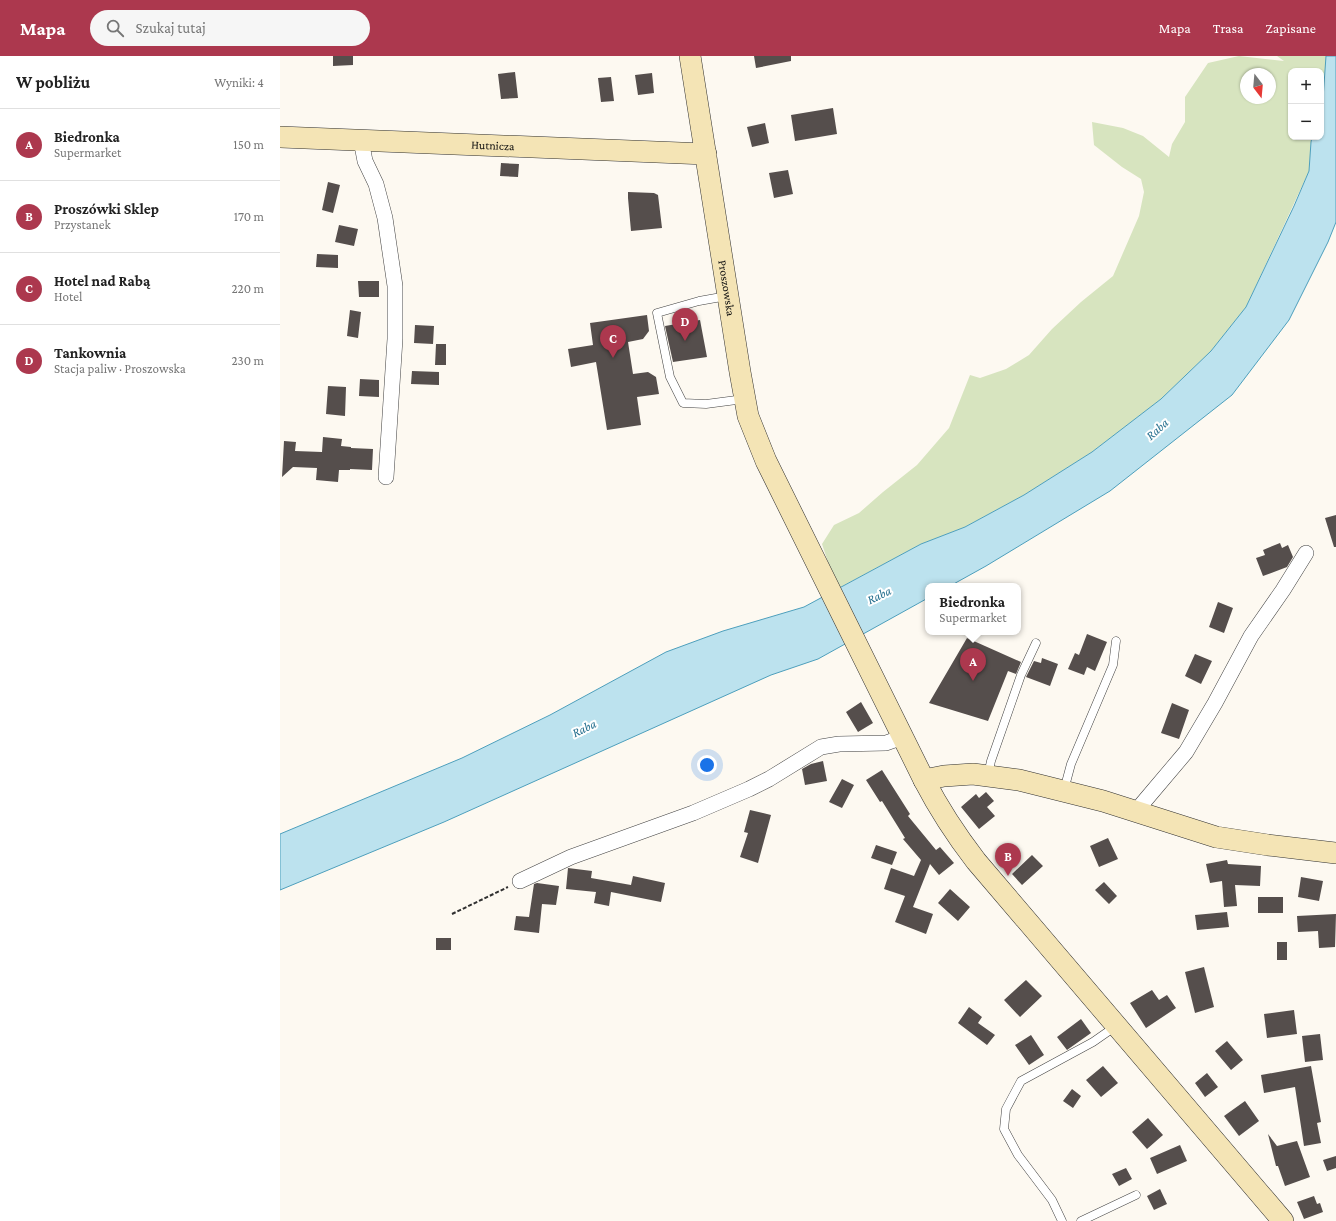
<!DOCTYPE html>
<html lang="pl">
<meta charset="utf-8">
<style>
:root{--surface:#fff;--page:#f6f6f6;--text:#222;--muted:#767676;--line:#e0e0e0;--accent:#ac384e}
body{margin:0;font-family:"Crimson Pro",serif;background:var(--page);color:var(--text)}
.controls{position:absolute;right:12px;top:12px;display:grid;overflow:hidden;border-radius:8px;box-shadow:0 1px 3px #0004}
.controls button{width:36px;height:36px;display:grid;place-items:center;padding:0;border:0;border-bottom:1px solid var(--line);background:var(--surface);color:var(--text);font:20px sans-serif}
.compass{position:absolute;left:960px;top:12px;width:36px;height:36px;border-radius:50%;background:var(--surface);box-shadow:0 1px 3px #0004;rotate:164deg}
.you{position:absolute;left:427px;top:709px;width:14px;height:14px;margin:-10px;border:3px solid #fff;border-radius:50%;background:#1a73e8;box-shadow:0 0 0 6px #1a73e833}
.badge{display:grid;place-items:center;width:26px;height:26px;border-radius:50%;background:var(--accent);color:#fff;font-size:13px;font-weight:700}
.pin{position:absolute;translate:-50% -33px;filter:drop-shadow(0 1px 2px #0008)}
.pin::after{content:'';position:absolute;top:21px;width:14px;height:12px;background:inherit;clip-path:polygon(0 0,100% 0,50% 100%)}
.popup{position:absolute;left:645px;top:527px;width:96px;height:52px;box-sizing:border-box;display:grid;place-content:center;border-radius:8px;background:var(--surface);filter:drop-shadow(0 1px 3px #0005);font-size:13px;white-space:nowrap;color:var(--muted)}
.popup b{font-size:15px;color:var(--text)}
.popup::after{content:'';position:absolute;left:50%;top:100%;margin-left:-8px;border:8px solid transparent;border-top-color:var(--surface)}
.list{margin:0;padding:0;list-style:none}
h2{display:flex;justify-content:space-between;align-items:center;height:52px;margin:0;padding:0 16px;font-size:17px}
h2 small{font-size:13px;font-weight:400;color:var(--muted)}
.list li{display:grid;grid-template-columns:26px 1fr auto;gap:12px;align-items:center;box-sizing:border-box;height:72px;padding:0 16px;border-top:1px solid var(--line)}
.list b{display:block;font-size:15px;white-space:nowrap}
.list p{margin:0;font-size:13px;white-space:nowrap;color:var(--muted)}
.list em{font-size:13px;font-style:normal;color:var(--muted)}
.icon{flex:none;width:22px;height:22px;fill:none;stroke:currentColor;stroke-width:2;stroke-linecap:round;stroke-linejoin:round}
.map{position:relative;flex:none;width:1056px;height:1165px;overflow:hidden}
header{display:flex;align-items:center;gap:24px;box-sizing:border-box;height:56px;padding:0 20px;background:var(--accent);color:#fff}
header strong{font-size:19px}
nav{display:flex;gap:22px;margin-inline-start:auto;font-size:14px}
.search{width:280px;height:36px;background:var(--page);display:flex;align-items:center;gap:10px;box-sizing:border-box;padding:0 14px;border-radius:22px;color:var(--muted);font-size:15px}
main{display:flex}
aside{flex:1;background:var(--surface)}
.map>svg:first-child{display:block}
.green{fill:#d7e4bf;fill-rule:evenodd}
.water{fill:#bce2ee;stroke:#4d9fbc}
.building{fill:#554e4c}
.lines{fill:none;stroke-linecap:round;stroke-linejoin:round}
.lane-casing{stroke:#414141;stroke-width:9}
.street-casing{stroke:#414141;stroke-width:16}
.secondary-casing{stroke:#303030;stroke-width:22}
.path{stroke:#303030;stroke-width:2;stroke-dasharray:4 2;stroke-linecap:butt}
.lane{stroke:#fff;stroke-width:8}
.street{stroke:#fff;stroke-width:15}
.secondary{stroke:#f4e4b5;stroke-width:21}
.labels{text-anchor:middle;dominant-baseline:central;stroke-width:4;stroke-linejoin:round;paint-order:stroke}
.street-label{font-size:12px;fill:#0e0e0e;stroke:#fff}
.water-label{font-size:13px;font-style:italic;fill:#287190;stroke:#fff}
</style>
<header>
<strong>Mapa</strong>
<div class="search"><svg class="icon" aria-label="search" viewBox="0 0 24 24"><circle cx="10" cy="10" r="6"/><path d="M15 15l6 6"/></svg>Szukaj tutaj</div>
<nav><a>Mapa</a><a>Trasa</a><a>Zapisane</a></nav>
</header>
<main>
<aside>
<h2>W pobliżu<small>Wyniki: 4</small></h2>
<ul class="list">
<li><span class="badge">A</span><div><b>Biedronka</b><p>Supermarket</p></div><em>150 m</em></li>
<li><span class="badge">B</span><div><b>Proszówki Sklep</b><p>Przystanek</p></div><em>170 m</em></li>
<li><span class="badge">C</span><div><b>Hotel nad Rabą</b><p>Hotel</p></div><em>220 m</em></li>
<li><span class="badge">D</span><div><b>Tankownia</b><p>Stacja paliw · Proszowska</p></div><em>230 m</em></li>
</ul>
</aside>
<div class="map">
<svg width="1056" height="1165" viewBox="0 0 1056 1165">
<rect width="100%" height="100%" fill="#fdf9f1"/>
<path class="green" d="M959,0L1004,5L997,0H1046C1047,16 1045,35 1041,51V15H1011V81H1032L1031,86L1029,115L966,251L931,295L881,343L812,396L744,439L685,471L641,488L557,533L542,488L554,469L579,457L603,436L637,409L669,372L690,319L700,322L726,313L749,299L772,273L801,246L833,220L859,160L864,136L861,123L842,111L814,89L812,66L843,72L863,80L889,101L892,88L905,66V41L928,7ZM966,18H990V42H966Z"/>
<path class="water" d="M1046,0H1056V166L1048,186L1009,264L952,339L830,435L706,510L670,530H648V542L538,603L491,619L164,766L0,834V778L182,702L270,659L386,596L443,575L524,551L641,488L685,471L744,439L812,396L881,343L931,295L966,251L1014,150L1029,115L1031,86L1032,81H1041V51L1043,43Z"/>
<path class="building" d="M53,0H73V9L53,10Z
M474,0H511V5L476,12Z
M235,16L238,42L221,43L218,18Z
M372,17L374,37L358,39L355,19Z
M331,21L334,45L321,46L318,22Z
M553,52L557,78L515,85L511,59Z
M485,67L489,87L472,91L467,71Z
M221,107L239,108L238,121L220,120Z
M508,114L513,138L494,142L489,117Z
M48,126L60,129L53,157L42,154Z
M348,136L374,137L378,139L382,172L351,175L348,142Z
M59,169L78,173L74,190L55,186Z
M37,198L58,199V212L36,211Z
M78,225H99V241H79Z
M70,254L81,256L78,282L67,280Z
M367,259L369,275L363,283L348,286L353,318L368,316L376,321L379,338L357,341L361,369L327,374L316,306L291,311L288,293L313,289L310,267Z
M420,264L427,301L393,306L385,270Z
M135,269L154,270L153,288L134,287Z
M156,288H166V309H155Z
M132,315L159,316V329L131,328Z
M80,323L99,324V341L79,340Z
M48,330L66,331L65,360L46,358Z
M43,381L62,383L61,390L71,391V392L93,393L92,414L70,413V414H59L58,426L36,424L37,412L13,411L2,421L4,385L16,386L15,395L42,396Z
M1056,459V491H1054L1045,462Z
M1000,487L1002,492L1008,489L1013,501L1007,511L983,520L976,502L985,499L983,494Z
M938,546L953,552L944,577L929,571Z
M807,578L827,586L815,615L807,611L804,619L788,613L795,597L799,599Z
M687,582L741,606L736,618L728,615L708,665L649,647Z
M915,598L932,605L921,628L905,620Z
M762,602L778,608L770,630L746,621L754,605L761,607Z
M581,646L593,667L578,676L566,656Z
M892,647L909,654L899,683L881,677Z
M543,705L547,725L525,729L522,713L531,708Z
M602,714L630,758L628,760L656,794L660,791L674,807L659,819L650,808L633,851L653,858L646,878L615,866L625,840L604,833L611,812L634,820L641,804L623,783L625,782L602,745L600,746L586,724Z
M562,723L574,729L562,752L549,746Z
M706,736L714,745L707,751L715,760L699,773L681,751L696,738L699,742Z
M470,754L491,759L478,807L460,801L468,777L464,776Z
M828,782L838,803L819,811L810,790Z
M596,789L617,796L612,809L591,802Z
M752,799L763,810L742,829L732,818Z
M947,804L948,808L981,810L980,830L955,829L957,850L944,851L942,825L930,827L926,808Z
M288,812L312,815L311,822L351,829L353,820L385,827L381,846L331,836L329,850L314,847L316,836L286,833Z
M1021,821L1043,825L1039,845L1018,841Z
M824,826L837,840L829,848L815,834Z
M257,827L279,830L276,849L262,848L259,877L234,874L236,860L249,861L254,828Z
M670,833L690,851L678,865L658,847Z
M978,841H1003V857H978Z
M947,856L949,871L917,874L915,859Z
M1056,858L1055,891L1039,892L1038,875L1018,876L1017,860Z
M156,882H171V894H156Z
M997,886H1007V904H997Z
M924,911L934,951L915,957L905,916Z
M746,924L762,940L740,961L724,944Z
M872,934L879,944L887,939L896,952L866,972L850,947Z
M689,951L702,961L698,967L715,979L707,989L678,967Z
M1014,954L1017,978L987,982L984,958Z
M801,963L811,977L787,994L777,981Z
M1040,978L1043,1004L1025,1006L1022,980Z
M751,979L764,999L749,1009L735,989Z
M947,985L963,1004L951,1014L935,995Z
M823,1010L838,1027L821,1041L806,1024Z
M1031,1010L1041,1066L1037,1067L1041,1087L1024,1090L1015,1031L984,1037L981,1019Z
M927,1017L938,1031L925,1041L915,1027Z
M792,1033L801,1040L793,1052L783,1045Z
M965,1045L979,1065L959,1080L944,1060Z
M868,1062L883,1079L867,1093L852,1076Z
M988,1078L997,1090L1017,1085L1030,1121L1005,1130L998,1110H996Z
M900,1089L907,1105L877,1118L870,1102Z
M1056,1100V1112L1047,1115L1043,1104Z
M846,1112L852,1123L839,1130L832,1118Z
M880,1133L887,1148L874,1154L867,1140Z
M1034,1140L1037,1148L1040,1147L1043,1156L1024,1163L1017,1146Z"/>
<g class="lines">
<g class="lane-casing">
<path id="lane" d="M447,240L419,245L377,257L390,321L403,347L426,348L464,343
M708,719L711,705L741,619L756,587
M784,734L791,708L833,609L836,585
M782,1165L772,1144L738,1099L724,1073L726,1053L741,1025L813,986L836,970
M801,1165L856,1139"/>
</g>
<g class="street-casing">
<path id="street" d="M81,84L85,105L96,128L105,162L115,230V283L106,421
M858,757L862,748L906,696L935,647L971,580L1003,534L1026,497
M240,825L291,801L413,757L469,733L489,723L541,691L559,688L606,687L623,681"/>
</g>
<g class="secondary-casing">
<g id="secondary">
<path id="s1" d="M410,0L460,316L468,360L486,405L644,724C659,753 676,779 696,805L1003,1165"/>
<path id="s2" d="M0,81L426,98"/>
<path d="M644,724L664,720L693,718L739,724L823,745L936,781L988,789L1056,797"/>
</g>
</g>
<path class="path" d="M172,858L228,831"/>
<use href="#lane" class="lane"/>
<use href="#street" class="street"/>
<use href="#secondary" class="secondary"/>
</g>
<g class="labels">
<g class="street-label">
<text stroke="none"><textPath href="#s2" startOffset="213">Hutnicza</textPath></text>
<text stroke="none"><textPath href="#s1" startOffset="235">Proszowska</textPath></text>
</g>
<g class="water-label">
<text transform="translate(877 373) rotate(-42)">Raba</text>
<text transform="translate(599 539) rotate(-26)">Raba</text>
<text transform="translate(304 672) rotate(-26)">Raba</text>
</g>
</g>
</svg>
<div class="controls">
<button>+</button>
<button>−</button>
</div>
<svg class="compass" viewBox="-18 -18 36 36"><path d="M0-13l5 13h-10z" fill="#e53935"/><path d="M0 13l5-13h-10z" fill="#767676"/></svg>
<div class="you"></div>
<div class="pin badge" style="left:693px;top:625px">A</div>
<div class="popup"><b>Biedronka</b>Supermarket</div>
<div class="pin badge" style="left:728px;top:820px">B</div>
<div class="pin badge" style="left:333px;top:302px">C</div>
<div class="pin badge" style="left:405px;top:285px">D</div>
</div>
</main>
